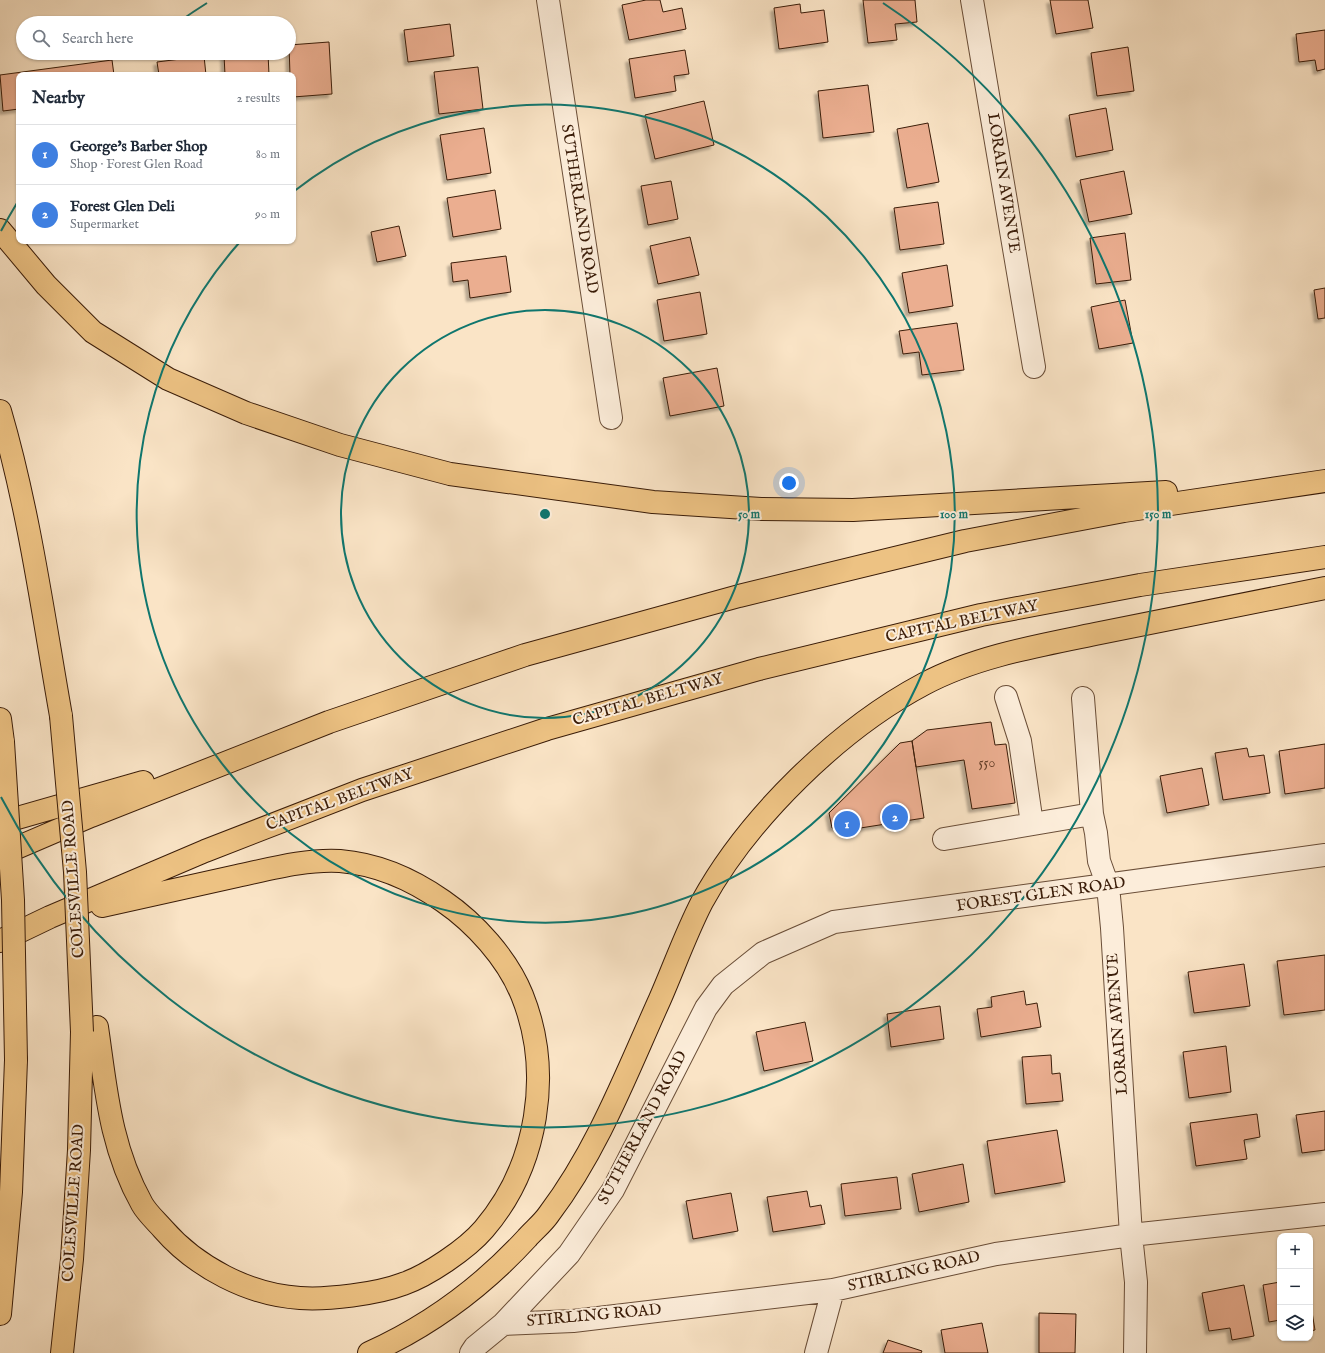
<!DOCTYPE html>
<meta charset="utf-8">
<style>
:root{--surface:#fff;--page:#f6f6f7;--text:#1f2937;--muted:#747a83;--line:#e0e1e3;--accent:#8f2418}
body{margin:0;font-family:"IM FELL English",serif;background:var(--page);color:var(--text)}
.controls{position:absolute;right:12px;bottom:12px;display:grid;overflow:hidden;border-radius:8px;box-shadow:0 1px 3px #0004}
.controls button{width:36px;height:36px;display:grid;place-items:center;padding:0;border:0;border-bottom:1px solid var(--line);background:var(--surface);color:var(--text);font:20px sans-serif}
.you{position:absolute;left:789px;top:483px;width:14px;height:14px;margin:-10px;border:3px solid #fff;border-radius:50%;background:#1a73e8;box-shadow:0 0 0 6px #1a73e833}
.badge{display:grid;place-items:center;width:26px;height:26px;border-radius:50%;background:var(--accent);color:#fff;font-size:13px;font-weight:700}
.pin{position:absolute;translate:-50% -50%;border:2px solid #fff;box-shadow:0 1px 4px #0006}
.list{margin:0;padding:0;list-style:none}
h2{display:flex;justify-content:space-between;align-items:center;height:52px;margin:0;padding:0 16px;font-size:17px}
h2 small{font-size:13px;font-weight:400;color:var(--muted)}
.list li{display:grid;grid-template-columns:26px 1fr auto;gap:12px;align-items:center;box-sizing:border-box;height:60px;padding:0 16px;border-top:1px solid var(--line)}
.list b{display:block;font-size:15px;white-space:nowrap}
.list p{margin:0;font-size:13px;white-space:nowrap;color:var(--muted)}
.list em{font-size:13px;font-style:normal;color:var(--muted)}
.icon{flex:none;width:22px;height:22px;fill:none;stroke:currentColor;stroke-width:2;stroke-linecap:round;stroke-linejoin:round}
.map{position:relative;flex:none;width:1325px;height:1353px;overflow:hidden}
.search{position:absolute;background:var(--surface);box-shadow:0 1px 3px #0004;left:16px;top:16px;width:280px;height:44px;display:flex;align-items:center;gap:10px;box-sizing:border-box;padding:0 14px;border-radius:22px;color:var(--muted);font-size:15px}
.panel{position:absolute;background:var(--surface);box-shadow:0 1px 3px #0004;left:16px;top:72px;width:280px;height:172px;border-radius:8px}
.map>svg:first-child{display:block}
.building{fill:#ebae90;stroke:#3a1c08;filter:url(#shadow)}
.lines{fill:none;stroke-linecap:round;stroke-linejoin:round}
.minor-casing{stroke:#6a4e38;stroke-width:24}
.highway-casing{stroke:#3a1c08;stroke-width:24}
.minor{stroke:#fcedda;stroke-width:22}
.highway{stroke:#edc283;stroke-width:22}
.highway-bridge-casing{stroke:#3a1c08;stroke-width:24;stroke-linecap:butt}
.highway-bridge{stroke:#edc283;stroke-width:22}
.ring{fill:none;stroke:#0f766e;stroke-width:2}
.labels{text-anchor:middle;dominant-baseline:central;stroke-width:4;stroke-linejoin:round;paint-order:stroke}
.number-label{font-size:14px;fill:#66402a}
.street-label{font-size:16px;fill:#3a1c08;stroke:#fcedda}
.centre{fill:#0f766e;stroke:#fcedda;stroke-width:2}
.ring-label{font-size:12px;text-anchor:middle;font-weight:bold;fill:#0f766e;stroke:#fcedda;stroke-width:4;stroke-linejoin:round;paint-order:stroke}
</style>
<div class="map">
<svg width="1325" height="1353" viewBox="0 0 1325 1353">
<defs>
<filter id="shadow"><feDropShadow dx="-3.5" dy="3.5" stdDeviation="1" flood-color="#0004"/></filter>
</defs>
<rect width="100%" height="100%" fill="#fae4c6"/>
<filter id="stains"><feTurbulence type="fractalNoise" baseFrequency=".005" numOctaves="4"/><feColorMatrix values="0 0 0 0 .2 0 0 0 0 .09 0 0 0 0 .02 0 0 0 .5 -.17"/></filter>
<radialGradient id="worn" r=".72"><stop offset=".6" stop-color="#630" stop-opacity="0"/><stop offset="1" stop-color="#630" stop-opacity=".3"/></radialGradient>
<path class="building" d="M646,0H660L663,12L682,8L686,29L629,40L622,5Z
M863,0H915L917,22L895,24L897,40L868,43Z
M1050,0H1088L1093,28L1056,34Z
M800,4L801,13L824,10L828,42L779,49L774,8Z
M450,24L454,56L408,62L404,30Z
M1325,30V69L1317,71L1315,60L1299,62L1296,34Z
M329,42L332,94L293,97V75H290L289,45Z
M1128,47L1134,91L1097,96L1091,53Z
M685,50L689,74L674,76L676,91L635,98L629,59Z
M268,53L269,75H225L224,55Z
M204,56L206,75H159L157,62Z
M112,60L114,75H19V109L3,111L0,75Z
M478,67L483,109L439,114L434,72Z
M868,85L874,132L823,138L818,91Z
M704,101L714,145L655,159L645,115Z
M1106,108L1113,150L1076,157L1069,115Z
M928,123L939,182L907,188L897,129Z
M484,128L491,173L447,180L440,135Z
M1124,171L1132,214L1089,222L1080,180Z
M671,181L678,219L648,225L641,186Z
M495,190L501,229L453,237L447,198Z
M938,202L944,244L900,250L894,208Z
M399,226L406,256L377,262L371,232Z
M1125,233L1131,280L1096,284L1090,238Z
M690,237L699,275L658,284L650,246Z
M506,256L511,292L470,298L468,280L453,282L451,263Z
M947,265L953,306L909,313L902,273Z
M1325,288V318L1318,319L1314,290Z
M700,292L707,334L664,341L657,300Z
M1125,300L1133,343L1099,349L1091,307Z
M957,323L964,370L922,375L919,352L903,354L899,331Z
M717,368L724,406L670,416L663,378Z
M991,722L995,745L1006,744L1015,803L972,809L964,760L916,767L912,741L927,730Z
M912,741L924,818L854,829L853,825L832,828L829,813L900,743Z
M1325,744V788L1285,794L1279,751Z
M1247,748L1249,757L1264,755L1270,793L1223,800L1215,753Z
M1202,768L1209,805L1167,813L1160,776Z
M1325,955V1010L1284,1015L1277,961Z
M1244,964L1250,1006L1194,1013L1188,972Z
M1024,991L1026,1005L1037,1003L1041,1027L981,1037L977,1009L992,1007L991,997Z
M940,1006L944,1039L891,1047L887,1014Z
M805,1022L813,1061L764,1071L756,1032Z
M1226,1046L1231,1092L1189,1098L1183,1052Z
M1051,1055L1052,1074L1060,1073L1063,1101L1026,1104L1022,1057Z
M1325,1111V1150L1302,1153L1296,1115Z
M1257,1114L1260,1137L1244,1140L1247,1159L1196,1166L1190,1123Z
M1057,1130L1065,1182L995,1194L987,1141Z
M963,1164L969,1202L919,1212L912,1174Z
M897,1177L901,1209L845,1216L841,1184Z
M807,1191L810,1207L821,1205L825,1224L773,1232L767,1197Z
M731,1193L738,1231L693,1239L686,1201Z
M1280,1282V1320L1269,1322L1263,1285Z
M1244,1285L1254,1336L1232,1340L1230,1328L1209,1331L1202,1293Z
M1310,1300L1315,1330L1310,1331Z
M1039,1313L1076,1314L1075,1353H1039Z
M982,1323L988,1353H945L941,1330Z
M888,1340L922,1351L921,1353H883Z"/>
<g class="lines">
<g class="minor-casing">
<path id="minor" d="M548,0L611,418
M972,0L1034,367
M1006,697L1020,741L1032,824
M1083,698L1092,814L1096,833L1099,861L1108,886L1112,928L1131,1235L1136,1282L1135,1353
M944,839L1092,814
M503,1324L573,1321L833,1290L996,1254L1131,1235L1325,1214
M471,1353L475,1347L503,1324L569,1254L613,1190L706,1008L723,985L763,953L834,922L1325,855
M816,1353L833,1290"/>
</g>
<g class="highway-casing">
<path id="highway" d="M0,230L46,285L93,332L168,379L246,413L340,445L450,474L653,502L761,509L853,510L1166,492
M0,411C29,510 43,614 61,716
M0,719L3,742
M0,823L143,782
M0,855L91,816L329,722L525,655L739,596L965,541L1124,511L1325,481
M0,941L50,917L205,851L362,790L547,729L759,669L981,615L1140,585L1325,557
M97,1027C106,1089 110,1147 142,1204C147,1213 156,1221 163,1229C196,1267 249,1295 300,1298C327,1300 377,1294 403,1284C427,1276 467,1249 484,1229C538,1166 553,1072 522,995C507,958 475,923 443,901C413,880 377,864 340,861C306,859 270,869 237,876C192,886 147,896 102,906
M0,1314L11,1192L16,1060
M62,1353L72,1259L79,1150L82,1032
M369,1353C429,1326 482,1287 527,1238C534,1230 543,1223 549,1214C598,1149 627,1072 660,999C674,967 686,933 702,902C748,818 839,729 924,684C976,656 1042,645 1100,633C1175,618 1250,603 1325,588"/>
</g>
<use href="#minor" class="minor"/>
<use href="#highway" class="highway"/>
<g class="highway-bridge-casing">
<path id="highway-bridge" d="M61,716L75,872L82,1032
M3,742L13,900L16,1060"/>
</g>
<use href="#highway-bridge" class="highway-bridge"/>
</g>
<g class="ring">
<circle cx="545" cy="514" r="204"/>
<path d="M293 192A409 409 0 1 1 239 243"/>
<path d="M1 231A613 613 0 0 1 17 203M180 21A613 613 0 0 1 207 3M883 3A613 613 0 1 1 1 797"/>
</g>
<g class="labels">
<g class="number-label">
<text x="987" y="763">550</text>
</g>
<g class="street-label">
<text transform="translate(1003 183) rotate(81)">LORAIN AVENUE</text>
<text transform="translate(579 209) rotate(81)">SUTHERLAND ROAD</text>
<text transform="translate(962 622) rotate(-12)">CAPITAL BELTWAY</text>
<text transform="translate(648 700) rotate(-16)">CAPITAL BELTWAY</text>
<text transform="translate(340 800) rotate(-20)">CAPITAL BELTWAY</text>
<text transform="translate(74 879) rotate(-94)">COLESVILLE ROAD</text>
<text transform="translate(1041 895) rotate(-8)">FOREST GLEN ROAD</text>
<text transform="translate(1118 1024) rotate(-94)">LORAIN AVENUE</text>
<text transform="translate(643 1128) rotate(-62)">SUTHERLAND ROAD</text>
<text transform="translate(74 1203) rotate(-86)">COLESVILLE ROAD</text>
<text transform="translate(914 1272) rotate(-13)">STIRLING ROAD</text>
<text transform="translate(594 1316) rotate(-5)">STIRLING ROAD</text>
</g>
</g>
<circle cx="545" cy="514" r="6" class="centre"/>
<g class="ring-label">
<text x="749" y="518">50 m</text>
<text x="954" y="518">100 m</text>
<text x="1158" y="518">150 m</text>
</g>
<rect width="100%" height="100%" filter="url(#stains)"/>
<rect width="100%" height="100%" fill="url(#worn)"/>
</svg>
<div class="controls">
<button>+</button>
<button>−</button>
<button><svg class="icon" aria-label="layers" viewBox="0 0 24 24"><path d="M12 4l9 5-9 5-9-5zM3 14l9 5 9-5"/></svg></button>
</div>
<div class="you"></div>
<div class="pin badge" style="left:847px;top:824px;background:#3f7fe0">1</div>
<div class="pin badge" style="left:895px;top:817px;background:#3f7fe0">2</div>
<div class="search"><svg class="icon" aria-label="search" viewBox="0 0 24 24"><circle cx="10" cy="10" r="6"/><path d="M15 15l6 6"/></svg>Search here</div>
<section class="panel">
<h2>Nearby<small>2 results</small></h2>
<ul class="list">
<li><span class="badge" style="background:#3f7fe0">1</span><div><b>George's Barber Shop</b><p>Shop · Forest Glen Road</p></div><em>80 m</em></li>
<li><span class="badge" style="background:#3f7fe0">2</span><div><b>Forest Glen Deli</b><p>Supermarket</p></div><em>90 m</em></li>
</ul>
</section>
</div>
